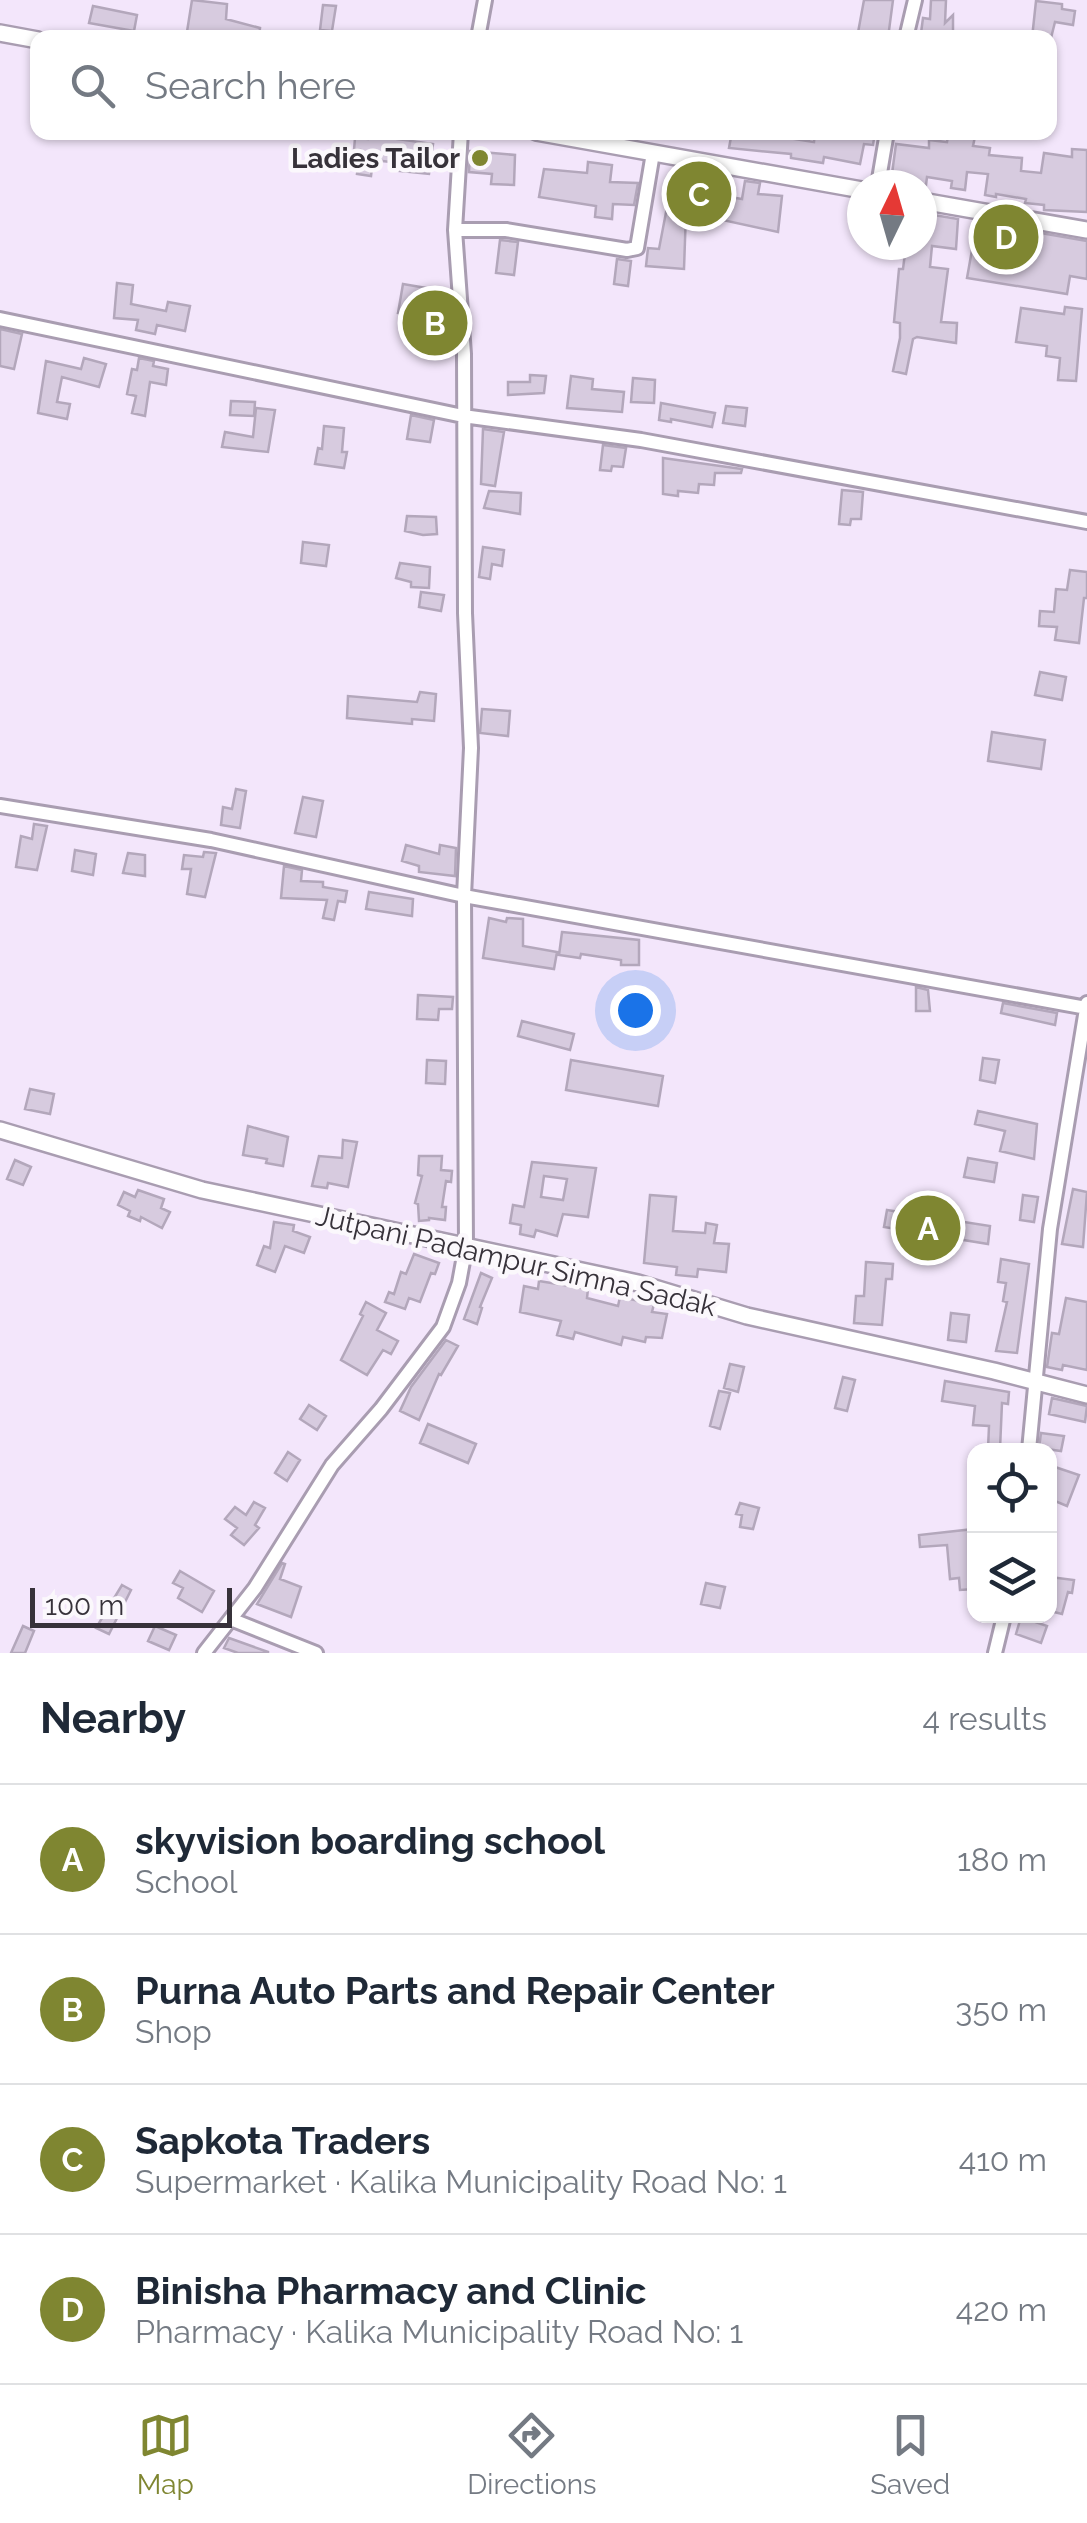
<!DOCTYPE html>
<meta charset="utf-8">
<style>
:root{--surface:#fff;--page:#f2f2f3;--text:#1f2937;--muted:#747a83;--line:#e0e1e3;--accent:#7f8631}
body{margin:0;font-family:Raleway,sans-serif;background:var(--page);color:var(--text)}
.controls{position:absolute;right:30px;bottom:30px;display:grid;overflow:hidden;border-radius:20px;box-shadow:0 2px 8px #0004}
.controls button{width:90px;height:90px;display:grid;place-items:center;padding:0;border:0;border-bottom:2px solid var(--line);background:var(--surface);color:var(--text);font:50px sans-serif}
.compass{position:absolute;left:847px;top:170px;width:90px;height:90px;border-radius:50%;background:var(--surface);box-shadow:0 2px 8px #0004;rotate:5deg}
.scale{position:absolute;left:30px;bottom:25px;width:202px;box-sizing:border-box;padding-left:10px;border:5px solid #37323a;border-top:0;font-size:28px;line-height:35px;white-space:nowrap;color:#37323a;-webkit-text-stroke:8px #fbf8fc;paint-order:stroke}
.you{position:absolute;left:635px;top:1010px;width:35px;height:35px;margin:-25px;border:8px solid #fff;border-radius:50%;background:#1a73e8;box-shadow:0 0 0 15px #1a73e833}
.badge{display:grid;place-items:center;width:65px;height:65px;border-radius:50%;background:var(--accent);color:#fff;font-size:32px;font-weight:700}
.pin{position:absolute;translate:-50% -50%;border:5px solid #fff;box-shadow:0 2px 10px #0006}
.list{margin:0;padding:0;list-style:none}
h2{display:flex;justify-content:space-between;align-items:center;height:130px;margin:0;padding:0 40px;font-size:42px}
h2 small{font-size:32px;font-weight:400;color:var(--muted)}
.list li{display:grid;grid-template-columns:65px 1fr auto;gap:30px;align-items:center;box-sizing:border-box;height:150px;padding:0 40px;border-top:2px solid var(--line)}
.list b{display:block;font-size:38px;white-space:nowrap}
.list p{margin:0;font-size:32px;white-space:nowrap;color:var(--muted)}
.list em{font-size:32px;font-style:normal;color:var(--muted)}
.icon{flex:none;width:55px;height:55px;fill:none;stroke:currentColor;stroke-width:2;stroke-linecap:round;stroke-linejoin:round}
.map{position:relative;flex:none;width:1087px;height:1653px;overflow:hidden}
.search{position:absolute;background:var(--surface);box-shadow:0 2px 8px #0004;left:30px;right:30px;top:30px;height:110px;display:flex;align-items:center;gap:25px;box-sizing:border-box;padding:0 35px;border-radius:20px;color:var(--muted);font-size:38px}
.sheet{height:730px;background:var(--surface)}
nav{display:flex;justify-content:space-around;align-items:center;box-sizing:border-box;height:140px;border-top:2px solid var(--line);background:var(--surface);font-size:28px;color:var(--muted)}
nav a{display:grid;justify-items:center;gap:5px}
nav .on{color:var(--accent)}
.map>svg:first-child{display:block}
.building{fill:#d7cbdf;stroke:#b3a7bb;stroke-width:2.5;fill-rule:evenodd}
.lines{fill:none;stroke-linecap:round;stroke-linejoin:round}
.minor-casing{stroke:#a99db1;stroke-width:18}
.tertiary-casing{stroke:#a99db1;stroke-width:20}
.minor{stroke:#fff;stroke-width:12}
.tertiary{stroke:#fff;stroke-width:15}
.poi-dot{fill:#7f8631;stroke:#fbf8fc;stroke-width:4}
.labels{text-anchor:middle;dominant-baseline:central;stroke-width:9;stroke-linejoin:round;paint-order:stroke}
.poi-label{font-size:28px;font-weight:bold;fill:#37323a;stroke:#fbf8fc;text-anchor:end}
.street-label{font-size:28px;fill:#37323a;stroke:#fbf8fc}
</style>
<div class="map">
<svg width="1087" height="1653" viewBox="0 0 1087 1653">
<rect width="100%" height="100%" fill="#f3e6fb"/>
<path class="building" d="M192,0L227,4L226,19L260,28L259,38H186Z
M864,0H893L888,38H857Z
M931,0H946L945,23L953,15V34L921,33L923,18L930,19Z
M1036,1L1062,4V9L1075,11L1073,25L1055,22L1051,38H1032Z
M323,5L336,6L332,31L320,30Z
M93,6L137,15L134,31L89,23Z
M732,132H789L788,138L814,142L815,132H875L873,145L864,144L860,164L824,157L823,163L791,158V154L729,148Z
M966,132H976L973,146L990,148L989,155L1022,158L1021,171L1041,173L1044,153L1072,157V149L1087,150V212L1044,210V205L1025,203L1026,199L996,194V197L985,195L988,174L967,172L965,190L951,188L952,181L927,177L926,185L891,181L896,144L929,148V140L947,142L948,135L965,136Z
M369,135L433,144L429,174L399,171L400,163L373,160L371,176L357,174L360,150H354L355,138L368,139Z
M470,151L515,155L514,185L491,184L492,174L469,172Z
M588,162L612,165L610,182L638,183L634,205L613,204L612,219L595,217L596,206L539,197L544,169L587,173Z
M672,181L713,188L712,194L742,199L745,181L760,183L758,194L782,196L778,232L686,212L684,269L646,266L648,248L659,249Z
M922,213L958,219L956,249L932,246L930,267L948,269L941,322L957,323L956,343L917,337L913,339L906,374L893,371L900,338V323L894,322L899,269H903L906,245H922Z
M977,222L1087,241V279L1070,276L1067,294L967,278Z
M500,240L518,242L514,275L496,273Z
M617,259L631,261L628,286L614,284Z
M117,283L133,285L131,304L166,311L168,302L190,306L185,331L157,325L155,334L136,330L138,320L114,318Z
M403,284L444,291L439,320L398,313Z
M1065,307L1082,309L1076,381L1058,380L1060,358L1046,356L1047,346L1016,342L1021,308L1064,314Z
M0,329L22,334L14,369L0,366Z
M84,358L106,364L99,387L62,377L57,402L70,404L67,419L38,413L46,361L81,369Z
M139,358L154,361L153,366L168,369L166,385L150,382L145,416L132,413L136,396L127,394L132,369L137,370Z
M530,375L546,376L544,393L508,395V382H530Z
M571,376L593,379L592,389L624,392L622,412L567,408Z
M633,378L655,380L654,403L631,402Z
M231,401L255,402L254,416L230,415Z
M661,403L715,413L712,427L671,419V422L659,420Z
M726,406L747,408L745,426L723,423Z
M256,408L275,410L268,452L222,447L225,432L253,437Z
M411,415L434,420L430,442L407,439Z
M324,426L344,428L342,452H347L344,468L315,464L318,448L322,449Z
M483,429L504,432L495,486L481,484Z
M603,445L626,448L623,467L612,466L611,471L600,470Z
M663,458L742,469L741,473H715L714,485L699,484L698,493L678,491V496L663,494Z
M842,490L863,492L861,519H851L850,525L839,524Z
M489,491L521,493L520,514L484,508Z
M407,516L436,517L437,534L423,535L405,531Z
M303,542L329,545L326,566L301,563Z
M483,547L504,550L502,566L492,564L490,579L479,577Z
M400,563L430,567L429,588L411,587V582L396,578Z
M1070,570L1087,572V598H1084L1079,643L1055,640L1057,627L1039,626L1040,611L1054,612L1056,589L1067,590Z
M421,592L444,595L441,611L419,607Z
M1040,672L1066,677L1062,700L1035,695Z
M420,692L436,694L434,721L412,719V724L347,718L348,696L417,702Z
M482,709L510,711L508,736L480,733Z
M992,732L1045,740L1041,769L988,761Z
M236,789L246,791L240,828L221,825L223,807L232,809Z
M303,797L323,801L316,837L295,833Z
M34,824L47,826L37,870L16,867L21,836L32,839Z
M406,845L439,854L440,845L456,848L455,876L419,872V866L402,861Z
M75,850L96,854L93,875L72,871Z
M204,852L216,853L205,897L187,894L191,869H182L184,855L203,857Z
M128,853L145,855V876L123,873Z
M284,866L302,870L301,881L323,882V887L347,891L345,902L338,901L334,920L323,918L327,900L281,898Z
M369,892L413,899L412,916L366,909Z
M489,918L506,922L507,918L523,919V946L557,952L554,969L483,958Z
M562,932L639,940V965H621V960L581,954L580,958L559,955Z
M916,987L928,990L930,1011H916Z
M418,995L453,997L452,1009H439L438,1020L417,1019Z
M1003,1003L1057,1013L1055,1025L1001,1013Z
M522,1021L574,1034L570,1050L518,1036Z
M983,1058L999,1060L995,1083L980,1080Z
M427,1060L446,1061L445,1084L426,1083Z
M571,1060L663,1076L658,1106L566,1090Z
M30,1089L54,1094L50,1114L25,1109Z
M978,1111L1037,1124L1034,1159L1000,1151L1005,1131L975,1124Z
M248,1126L288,1137L283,1166L266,1163L267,1159L243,1155Z
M343,1140L357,1142L348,1187L328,1183L327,1188L312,1186L319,1156L342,1158Z
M419,1156H442L441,1170L452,1171L451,1182L446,1181L442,1207H446L445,1220L429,1218V1220L419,1221L418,1204L415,1203L422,1176L418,1175Z
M968,1158L997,1163L994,1182L964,1177Z
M15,1160L31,1167L23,1185L7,1179Z
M532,1162L596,1168L588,1217L563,1214L557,1236L536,1230L534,1237L520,1234L521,1225L510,1223L513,1205L524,1207ZM544,1176L567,1179L563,1200L541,1197Z
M1073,1189L1087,1192L1083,1247L1062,1244Z
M138,1190L164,1199L161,1208L170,1212L162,1228L141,1217L140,1221L128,1216L130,1211L118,1205L124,1192L135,1197Z
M650,1195L676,1197L673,1231L705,1233L706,1223L717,1225L714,1243L729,1244L726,1272L698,1269L697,1277L676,1275L677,1267L644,1263Z
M1023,1195L1038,1197L1034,1222L1020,1220Z
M887,1210L990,1226L988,1244L884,1227Z
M274,1222L294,1225L293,1231L310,1237L304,1253L285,1246L275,1272L257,1265L264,1246L270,1248Z
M414,1254L439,1263L435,1274L431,1273L420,1302L409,1298L405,1309L385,1302L389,1292L394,1294L401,1272L406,1274Z
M1001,1259L1029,1264L1017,1353L996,1351L1007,1302L1003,1301L1006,1283L998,1282Z
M866,1262L893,1264L892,1279H886L882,1325L854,1323L856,1296H864Z
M481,1273L492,1278L480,1307L482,1308L477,1324L464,1319Z
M539,1281L588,1289L587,1298L618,1306L620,1297L654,1304L652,1312L667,1314L662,1338L646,1337L645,1342L623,1337L621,1345L575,1332L573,1339L557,1335L561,1321L520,1312L524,1286L538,1289Z
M1066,1298L1087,1302V1370L1063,1365L1062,1370L1047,1367L1052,1333L1059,1334Z
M366,1302L386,1313L377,1330L398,1341L391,1354L383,1350L367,1375L341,1360L363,1316L360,1314Z
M951,1313L969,1315L966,1342L948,1340Z
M446,1340L458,1346L441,1375L439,1374L419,1420L400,1411L411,1387Z
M730,1364L744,1367L738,1392L724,1388Z
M843,1377L855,1380L847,1411L835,1408Z
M945,1381L1009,1392L1008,1404L1002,1403L1000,1449H988L989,1426L973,1425L975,1406L942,1401Z
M719,1391L730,1393L720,1429L710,1426Z
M1052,1398L1087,1406L1085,1422L1049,1414Z
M309,1405L326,1416L317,1430L300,1419Z
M428,1424L476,1444L468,1463L420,1443Z
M1041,1433L1064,1436L1061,1451L1039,1448Z
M288,1452L300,1460L287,1481L275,1473Z
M1055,1467L1079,1475L1067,1506L1050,1499V1485Z
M254,1502L265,1508L255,1525L259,1528L244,1545L231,1535L237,1528L225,1519L235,1507L246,1515Z
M740,1503L759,1508L753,1529L740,1527L742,1515L736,1514Z
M974,1529V1589L960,1590L959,1578L950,1579L947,1545L920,1547L919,1535Z
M282,1563L285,1564L280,1579L301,1587L291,1617L257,1604Z
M180,1571L214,1591L202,1612L178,1598L183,1588L173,1583Z
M1050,1577L1074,1580L1072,1593L1068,1592L1062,1614L1050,1611Z
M706,1583L725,1587L720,1608L701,1604Z
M122,1585L131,1590L109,1634L96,1628Z
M1021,1617L1047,1626L1041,1643L1016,1634Z
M23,1626L34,1631L25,1653H11Z
M155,1626L176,1635L169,1650L148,1641Z
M229,1638L268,1652V1653H238L224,1648Z"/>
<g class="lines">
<g class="minor-casing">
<path id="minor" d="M478,38L485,0
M906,38L915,0
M878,185L887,132
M455,230H506L627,250L637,248L653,153
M0,319L463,416L641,440L1087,522
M0,806L211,840L464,896L1087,1008
M1029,1450L1050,1229L1087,1003
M233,1620L316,1653
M204,1653L255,1588L332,1465L381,1409L443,1327L459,1283L466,1245L464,896L471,748L465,613L464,354L455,230L461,132
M995,1653L1004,1616"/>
</g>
<g class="tertiary-casing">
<path id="tertiary" d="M0,33L38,40
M536,132L862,190
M922,201L1087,230
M0,1130L202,1190L638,1283L747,1316L994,1371L1087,1395"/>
</g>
<use href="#minor" class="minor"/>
<use href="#tertiary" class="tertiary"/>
</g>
<circle class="poi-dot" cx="480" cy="158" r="10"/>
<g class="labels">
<g class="poi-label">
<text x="460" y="158">Ladies Tailor</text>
</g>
<g class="street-label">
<text transform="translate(516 1261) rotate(13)">Jutpani Padampur Simna Sadak</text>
</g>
</g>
</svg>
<div class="controls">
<button><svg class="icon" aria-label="locate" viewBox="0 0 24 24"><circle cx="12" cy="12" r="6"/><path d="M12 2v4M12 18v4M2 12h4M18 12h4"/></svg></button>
<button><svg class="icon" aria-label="layers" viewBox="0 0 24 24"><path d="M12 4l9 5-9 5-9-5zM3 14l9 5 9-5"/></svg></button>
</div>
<svg class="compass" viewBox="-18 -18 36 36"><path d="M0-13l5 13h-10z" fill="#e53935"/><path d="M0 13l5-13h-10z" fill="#747a83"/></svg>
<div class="scale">100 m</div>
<div class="you"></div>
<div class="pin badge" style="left:928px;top:1228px">A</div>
<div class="pin badge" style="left:435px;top:323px">B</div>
<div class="pin badge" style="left:699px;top:194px">C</div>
<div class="pin badge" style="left:1006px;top:237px">D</div>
<div class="search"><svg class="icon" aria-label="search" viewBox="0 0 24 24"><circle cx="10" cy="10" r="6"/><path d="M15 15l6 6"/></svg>Search here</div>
</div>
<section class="sheet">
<h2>Nearby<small>4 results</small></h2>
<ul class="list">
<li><span class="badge">A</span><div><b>skyvision boarding school</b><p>School</p></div><em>180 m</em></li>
<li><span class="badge">B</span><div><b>Purna Auto Parts and Repair Center</b><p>Shop</p></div><em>350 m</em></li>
<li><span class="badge">C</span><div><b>Sapkota Traders</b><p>Supermarket · Kalika Municipality Road No: 1</p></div><em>410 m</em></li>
<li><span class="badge">D</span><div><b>Binisha Pharmacy and Clinic</b><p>Pharmacy · Kalika Municipality Road No: 1</p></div><em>420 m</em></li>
</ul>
</section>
<nav>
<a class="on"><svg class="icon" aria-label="map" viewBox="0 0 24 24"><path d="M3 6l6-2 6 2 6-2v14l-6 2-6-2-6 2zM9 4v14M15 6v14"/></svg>Map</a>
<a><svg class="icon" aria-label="directions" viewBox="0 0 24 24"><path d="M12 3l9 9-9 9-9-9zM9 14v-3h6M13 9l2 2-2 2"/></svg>Directions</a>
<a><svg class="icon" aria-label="saved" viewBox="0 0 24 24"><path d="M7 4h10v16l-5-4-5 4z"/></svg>Saved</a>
</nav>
